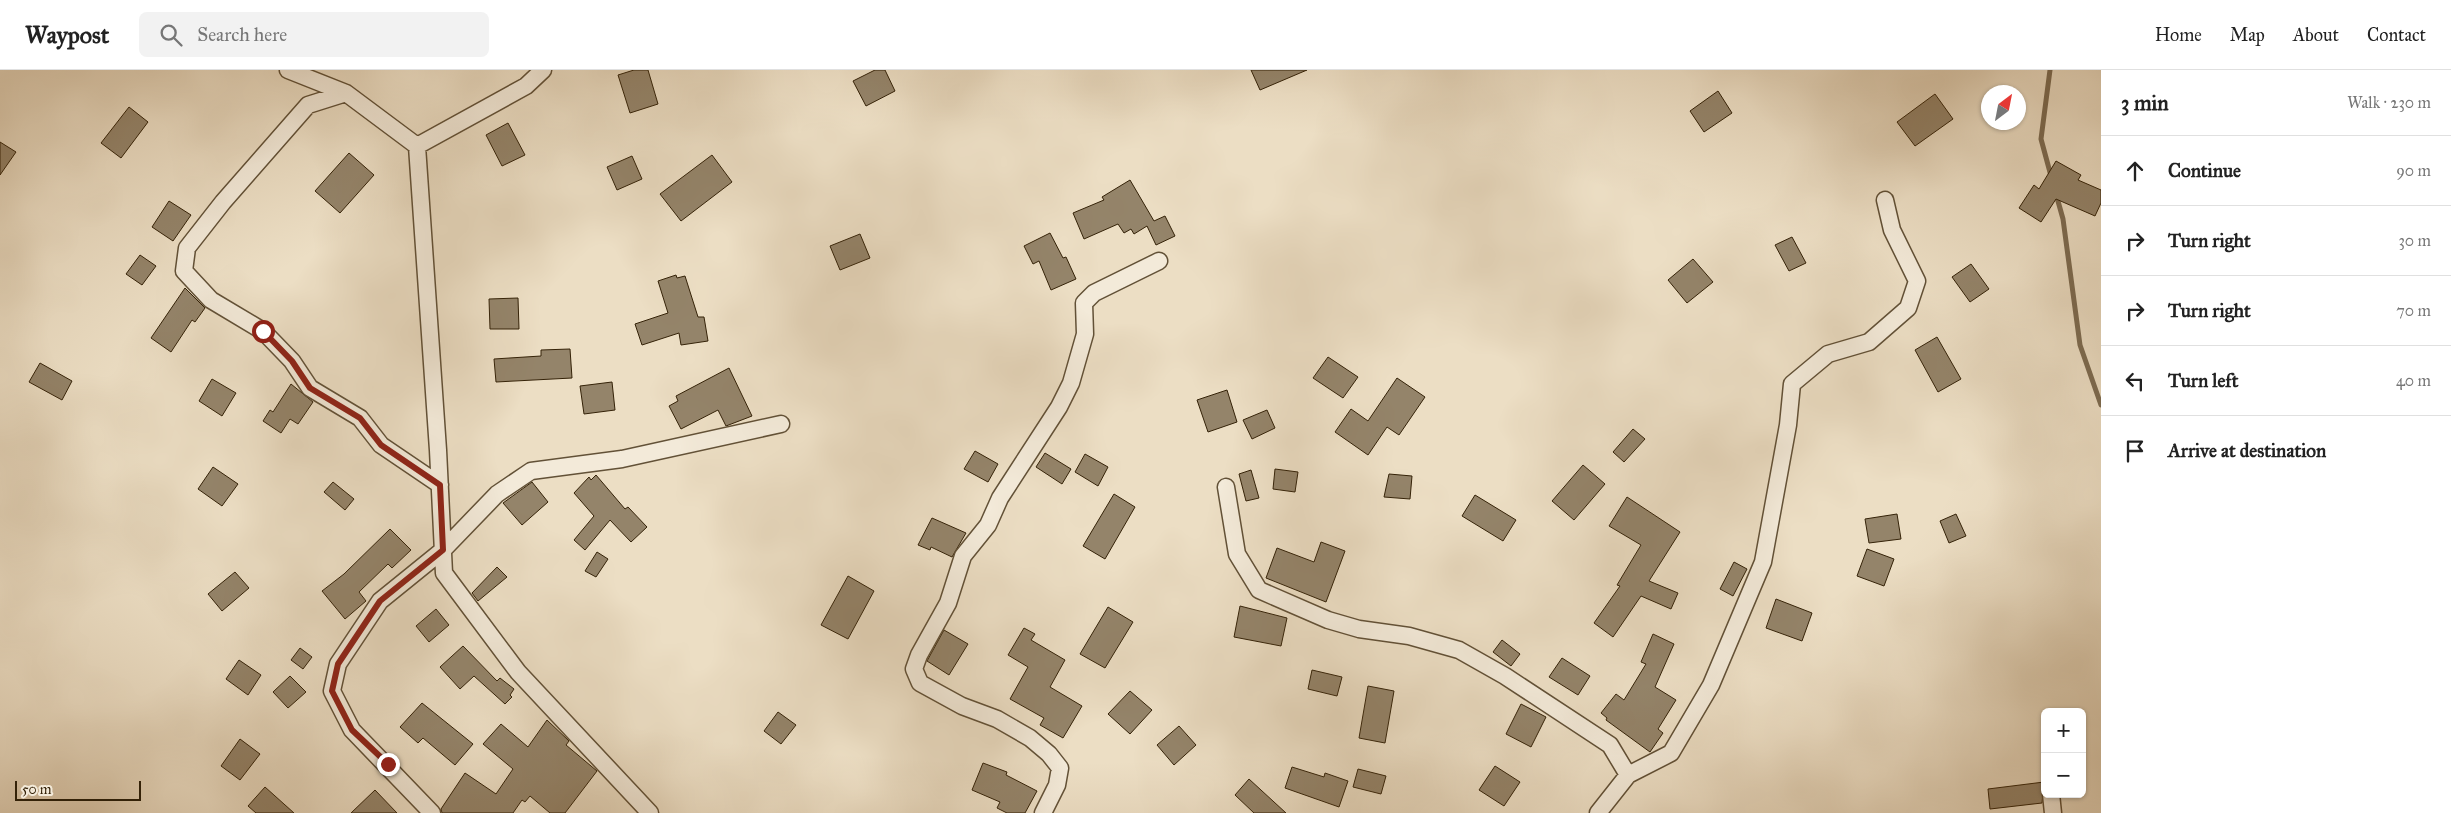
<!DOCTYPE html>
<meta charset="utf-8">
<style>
:root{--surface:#fff;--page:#f2f2f2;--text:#222;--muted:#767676;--line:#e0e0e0}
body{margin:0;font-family:"IM FELL Great Primer",serif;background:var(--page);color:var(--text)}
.controls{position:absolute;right:15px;bottom:15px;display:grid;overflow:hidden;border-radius:8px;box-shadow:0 1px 4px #0004}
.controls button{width:45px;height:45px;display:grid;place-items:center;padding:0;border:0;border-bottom:1px solid var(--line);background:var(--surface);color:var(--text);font:25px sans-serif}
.compass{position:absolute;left:1981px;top:15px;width:45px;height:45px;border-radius:50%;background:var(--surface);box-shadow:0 1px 4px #0004;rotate:32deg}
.scale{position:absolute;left:15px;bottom:12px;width:126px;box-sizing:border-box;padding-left:5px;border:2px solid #342208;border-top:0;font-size:14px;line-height:18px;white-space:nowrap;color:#342208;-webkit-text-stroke:4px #f3ead9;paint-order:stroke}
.stop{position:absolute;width:15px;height:15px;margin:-11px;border:4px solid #8f2418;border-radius:50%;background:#fff}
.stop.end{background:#8f2418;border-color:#fff;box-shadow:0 1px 5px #0008}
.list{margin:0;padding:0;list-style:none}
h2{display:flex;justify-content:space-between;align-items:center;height:65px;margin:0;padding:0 20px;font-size:21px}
h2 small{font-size:16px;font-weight:400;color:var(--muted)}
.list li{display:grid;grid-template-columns:32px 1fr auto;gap:15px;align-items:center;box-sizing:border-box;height:70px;padding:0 20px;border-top:1px solid var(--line)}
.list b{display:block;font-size:19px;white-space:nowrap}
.list em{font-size:16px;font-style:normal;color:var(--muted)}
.icon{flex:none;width:28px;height:28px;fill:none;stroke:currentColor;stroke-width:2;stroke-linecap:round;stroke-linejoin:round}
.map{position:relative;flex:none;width:2101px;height:743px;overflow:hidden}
header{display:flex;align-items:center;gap:30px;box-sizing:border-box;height:70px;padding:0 25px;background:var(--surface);border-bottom:1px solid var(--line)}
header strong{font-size:24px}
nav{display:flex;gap:28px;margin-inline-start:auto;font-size:18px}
.search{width:350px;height:45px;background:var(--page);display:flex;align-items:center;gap:12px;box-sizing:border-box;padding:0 18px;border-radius:8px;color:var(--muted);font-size:19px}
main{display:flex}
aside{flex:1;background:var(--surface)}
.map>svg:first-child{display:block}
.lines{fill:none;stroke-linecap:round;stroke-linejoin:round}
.stream{stroke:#7d6c52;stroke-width:5}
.building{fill:#94846a;stroke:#342208}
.street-casing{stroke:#625137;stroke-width:19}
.street{stroke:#f3ead9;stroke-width:16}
.route{stroke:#8f2418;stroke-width:6}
</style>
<header>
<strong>Waypost</strong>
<div class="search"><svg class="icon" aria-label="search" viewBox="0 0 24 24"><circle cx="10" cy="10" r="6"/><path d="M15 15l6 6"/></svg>Search here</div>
<nav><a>Home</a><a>Map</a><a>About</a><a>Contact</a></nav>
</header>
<main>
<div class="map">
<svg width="2101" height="743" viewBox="0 0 2101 743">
<rect width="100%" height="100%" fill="#ecdec4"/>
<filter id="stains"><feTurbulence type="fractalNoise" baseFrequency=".004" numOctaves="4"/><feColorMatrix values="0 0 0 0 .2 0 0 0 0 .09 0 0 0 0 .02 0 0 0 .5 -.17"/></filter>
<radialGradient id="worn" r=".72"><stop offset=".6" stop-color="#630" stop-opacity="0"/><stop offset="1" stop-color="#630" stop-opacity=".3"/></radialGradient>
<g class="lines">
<path class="stream" d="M2050,0L2041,69L2051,106
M2056,124L2063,149L2080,275L2101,335"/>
</g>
<path class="building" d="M634,0H648L658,34L630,43L618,5Z
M875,0H885L895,21L866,36L853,11Z
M1251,0H1307L1260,20Z
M1718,21L1732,43L1704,62L1690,41Z
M1935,24L1953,49L1915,76L1897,52Z
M129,37L148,52L121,88L101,73Z
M508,53L525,85L502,96L486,65Z
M0,72L16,82L0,105Z
M349,83L374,105L340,143L315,121Z
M712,85L732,112L681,151L660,124Z
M632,86L642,109L617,120L607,97Z
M2056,91L2081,105L2078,110L2101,120V133L2095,146L2056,129L2041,152L2019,138L2034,115L2039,119Z
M1130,110L1154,151L1165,146L1175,166L1156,175L1147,156L1134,164L1131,159L1124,163L1118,154L1084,169L1073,143L1104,130L1102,127Z
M169,131L191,145L173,171L152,157Z
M1050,163L1063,188L1066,187L1076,209L1051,220L1039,191L1033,194L1024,176Z
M860,164L870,188L840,200L830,176Z
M1792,167L1806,193L1789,201L1775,175Z
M140,185L156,196L142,215L126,204Z
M1693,189L1713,212L1687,233L1668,210Z
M1971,194L1989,219L1970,232L1952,207Z
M676,205L677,208L685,206L698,247H704L708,271L681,275L679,263L642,275L635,254L668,243L658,211Z
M185,218L205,238L195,252L192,250L171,282L151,268Z
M518,228L519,259H490L489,229Z
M1937,267L1961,309L1938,322L1915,280Z
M570,279L572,308L496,312L494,289L541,286V280Z
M1328,287L1358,307L1343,328L1313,308Z
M40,293L72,311L62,330L29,312Z
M729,298L752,346L726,356L718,340L681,359L669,336L678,331L676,326Z
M1397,308L1425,327L1399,365L1387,357L1368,385L1335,362L1351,339L1368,351Z
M212,309L236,323L222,346L199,331Z
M612,312L615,340L584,344L580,316Z
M291,314L313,332L298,354L290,349L281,363L263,351L270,340L273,342Z
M1227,320L1237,352L1208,362L1197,330Z
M1267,340L1275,358L1252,369L1243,350Z
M1633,359L1645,369L1624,392L1613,382Z
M975,381L998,394L988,412L964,399Z
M1045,383L1071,399L1062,414L1036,397Z
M1085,384L1108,397L1098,416L1075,402Z
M1583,395L1605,414L1574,450L1552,431Z
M213,397L238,414L222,436L198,419Z
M1275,399L1298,402L1295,422L1273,419Z
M1251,400L1259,428L1246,431L1239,404Z
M1389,404L1412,406L1410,429L1384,427Z
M596,405L625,439L628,437L647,457L631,472L610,450L585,480L574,470L594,446L574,423L589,407L591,410Z
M333,412L354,429L345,440L324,422Z
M532,412L548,432L522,455L503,433Z
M1114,424L1135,437L1105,489L1083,476Z
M1475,425L1516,450L1503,471L1462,446Z
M1627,427L1680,462L1649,511L1678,523L1671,539L1641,526L1613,567L1594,553L1620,516L1617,515L1641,475L1609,456Z
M1897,444L1901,469L1869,473L1865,449Z
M1956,444L1966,466L1949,473L1940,451Z
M932,448L966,463L952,487L931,477L930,480L918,475Z
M390,459L411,480L392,498L388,494L359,522L366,531L345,549L322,521L344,504Z
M1321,472L1345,481L1326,532L1266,508L1277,478L1314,492Z
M1867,479L1894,489L1884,516L1857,506Z
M597,482L608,489L596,507L585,501Z
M1734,492L1747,499L1733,526L1720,519Z
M497,497L507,507L478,531L472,523Z
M235,502L249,518L222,541L208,524Z
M848,506L874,521L848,569L821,555Z
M1776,529L1812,543L1802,571L1766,558Z
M1240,536L1287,548L1281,576L1234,567Z
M1108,537L1133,552L1105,598L1080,584Z
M436,539L449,555L429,572L416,556Z
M1024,558L1035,564L1031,570L1065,590L1050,617L1082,636L1063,668L1040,655L1044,648L1010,629L1028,597L1008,585Z
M944,560L968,574L949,605L927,591Z
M1653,564L1674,574L1655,617L1676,630L1658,659L1663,663L1650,682L1606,650L1607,648L1601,643L1616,624L1624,630L1646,594L1641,592Z
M1502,570L1520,584L1511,596L1493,582Z
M463,576L497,611L500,608L514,619L510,625L512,627L505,634L474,606L460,619L440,597Z
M300,578L312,587L303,599L291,590Z
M1562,588L1590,606L1578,625L1549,607Z
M239,590L261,605L248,625L226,609Z
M1312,600L1342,607L1337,626L1308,619Z
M290,606L306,622L288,638L273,622Z
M1368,616L1394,621L1385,673L1359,668Z
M1130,621L1152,640L1130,664L1108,644Z
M422,633L473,674L455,695L423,668L418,673L400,657Z
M1521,634L1546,647L1531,677L1506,664Z
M778,642L796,655L781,674L764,661Z
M547,650L569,671L566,675L597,701L565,743H550L530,726L525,732L522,730L513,743H442L441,739L465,703L496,724L513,699L483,674L501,654L528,677Z
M1179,656L1196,675L1174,695L1157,675Z
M240,669L260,684L240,710L221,696Z
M983,693L1007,702L1006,705L1037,721L1025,743H1007L997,738L1000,732L972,720Z
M1495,696L1520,712L1504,736L1479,720Z
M1292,697L1324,707L1325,703L1348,711L1339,737L1285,718Z
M1358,699L1386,706L1381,724L1353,717Z
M1249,709L1286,743H1254L1235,725Z
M2044,712L2042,733L1990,739L1988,719Z
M265,717L294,743H256L248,736Z
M375,720L397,743H351Z"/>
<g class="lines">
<g class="street-casing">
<path id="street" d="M288,0L346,23L417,76L438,380L444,503L518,602L650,743
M346,23L308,35L223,132L187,178L184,201L211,230L263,261L292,291L310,318L360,348L381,375L440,415
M417,76L526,16L543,0
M1226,417L1237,484L1259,520L1328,550L1359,559L1409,566L1459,580L1505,606L1610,675L1628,705
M2051,724L2053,743
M432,743L352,660L332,621L338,594L380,531L443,480L497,424L531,401L622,389L781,354
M1043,743L1057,715L1060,698L1049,684L1030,668L997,649L962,636L920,613L914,599L919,585L948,533L963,486L988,455L1000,428L1059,337L1071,313L1085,264L1084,233L1094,223L1159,191
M1598,743L1628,705L1671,683L1711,615L1763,492L1788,355L1792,314L1828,284L1869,272L1908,238L1917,211L1892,160L1885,130"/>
</g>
<use href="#street" class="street"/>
</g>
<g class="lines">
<path class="route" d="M263,261L292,291L310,318L360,348L381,375L440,415L443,480L380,531L338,594L332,621L352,660L388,694"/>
</g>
<rect width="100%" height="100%" filter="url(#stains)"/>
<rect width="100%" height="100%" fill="url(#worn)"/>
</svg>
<div class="controls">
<button>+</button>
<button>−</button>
</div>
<svg class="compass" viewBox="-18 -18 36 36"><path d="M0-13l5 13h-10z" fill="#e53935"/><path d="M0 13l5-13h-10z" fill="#767676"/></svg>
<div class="scale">50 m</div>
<div class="stop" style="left:263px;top:261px"></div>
<div class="stop end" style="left:388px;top:694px"></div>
</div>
<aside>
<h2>3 min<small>Walk · 230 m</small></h2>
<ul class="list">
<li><svg class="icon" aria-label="ahead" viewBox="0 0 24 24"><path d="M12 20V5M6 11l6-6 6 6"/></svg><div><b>Continue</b></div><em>90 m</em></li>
<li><svg class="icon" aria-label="right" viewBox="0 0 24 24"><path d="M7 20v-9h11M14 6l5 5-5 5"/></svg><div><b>Turn right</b></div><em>30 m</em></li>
<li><svg class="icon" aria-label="right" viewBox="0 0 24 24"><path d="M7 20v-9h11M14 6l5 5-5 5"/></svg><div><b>Turn right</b></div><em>70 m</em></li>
<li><svg class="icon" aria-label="left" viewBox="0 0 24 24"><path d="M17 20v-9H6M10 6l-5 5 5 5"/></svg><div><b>Turn left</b></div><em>40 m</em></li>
<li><svg class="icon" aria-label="arrive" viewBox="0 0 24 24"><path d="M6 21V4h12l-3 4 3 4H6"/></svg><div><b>Arrive at destination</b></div></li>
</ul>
</aside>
</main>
